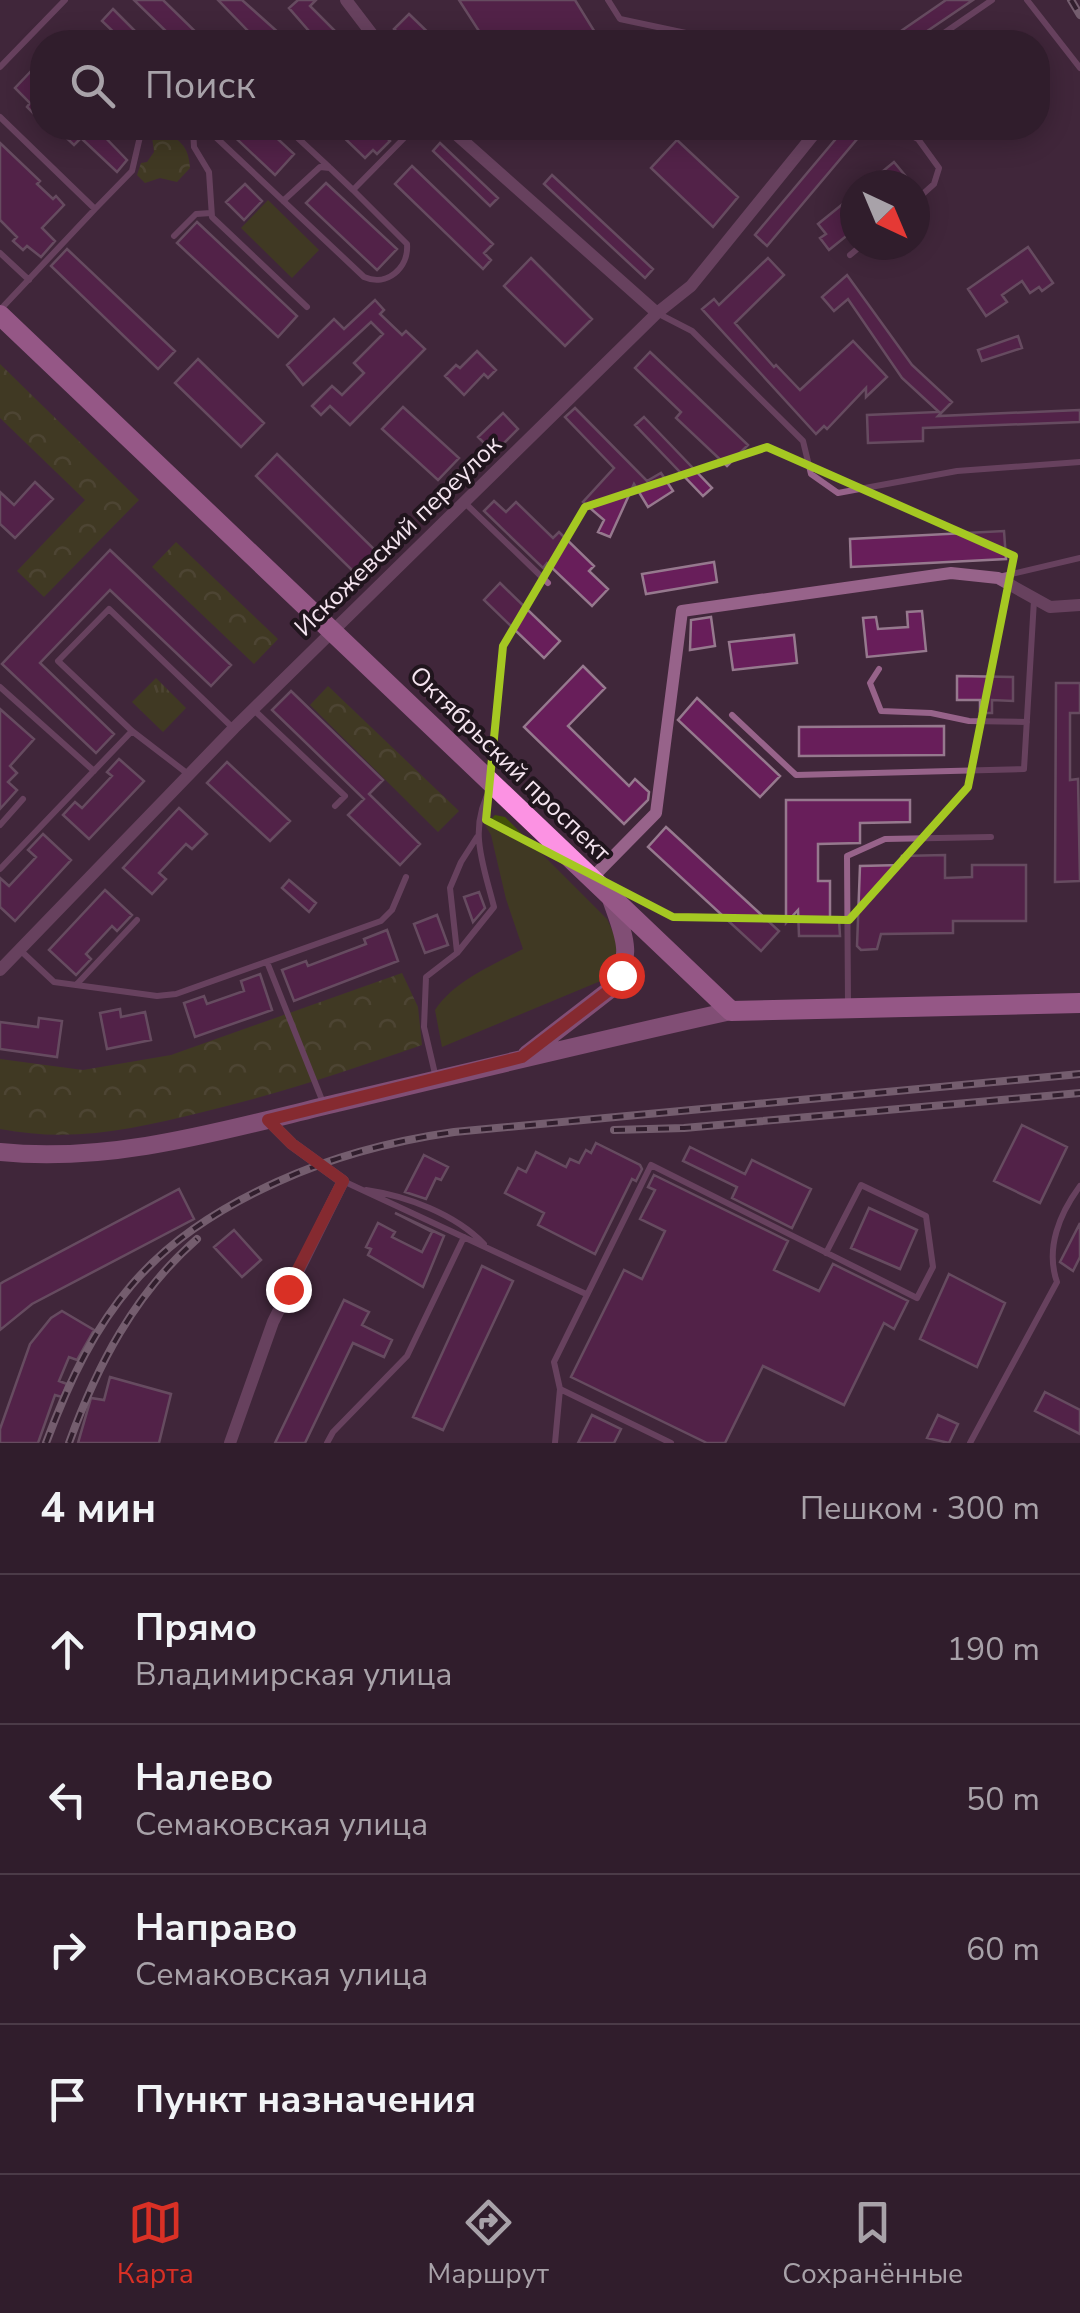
<!DOCTYPE html>
<html lang="ru">
<meta charset="utf-8">
<style>
:root{--surface:#301d2c;--page:#382634;--text:#f1f3f6;--muted:#a8a2a9;--line:#4b3b48;--accent:#d93025}
body{margin:0;font-family:"Nunito Sans",sans-serif;background:var(--page);color:var(--text)}
.compass{position:absolute;left:840px;top:170px;width:90px;height:90px;border-radius:50%;background:var(--surface);box-shadow:0 5px 25px #0003;rotate:136deg}
.stop{position:absolute;width:30px;height:30px;margin:-22px;border:8px solid #d93025;border-radius:50%;background:#fff}
.stop.end{background:#d93025;border-color:#fff;box-shadow:0 2px 10px #0008}
.list{margin:0;padding:0;list-style:none}
h2{display:flex;justify-content:space-between;align-items:center;height:130px;margin:0;padding:0 40px;font-size:42px}
h2 small{font-size:32px;font-weight:400;color:var(--muted)}
.list li{display:grid;grid-template-columns:65px 1fr auto;gap:30px;align-items:center;box-sizing:border-box;height:150px;padding:0 40px;border-top:2px solid var(--line)}
.list b{display:block;font-size:38px;white-space:nowrap}
.list p{margin:0;font-size:32px;white-space:nowrap;color:var(--muted)}
.list em{font-size:32px;font-style:normal;color:var(--muted)}
.icon{flex:none;width:55px;height:55px;fill:none;stroke:currentColor;stroke-width:2;stroke-linecap:round;stroke-linejoin:round}
.map{position:relative;flex:none;width:1080px;height:1443px;overflow:hidden}
.search{position:absolute;background:var(--surface);box-shadow:0 5px 25px #0003;left:30px;right:30px;top:30px;height:110px;display:flex;align-items:center;gap:25px;box-sizing:border-box;padding:0 35px;border-radius:40px;color:var(--muted);font-size:38px}
.sheet{height:730px;background:var(--surface)}
nav{display:flex;justify-content:space-around;align-items:center;box-sizing:border-box;height:140px;border-top:2px solid var(--line);background:var(--surface);font-size:28px;color:var(--muted)}
nav a{display:grid;justify-items:center;gap:5px}
nav .on{color:var(--accent)}
.map>svg:first-child{display:block}
.green{fill:#425108}
.forest{fill:url(#forest-crowns)}
.park{fill:url(#park-tufts)}
.building{fill:#681e5a;stroke:#96798e;stroke-width:2.5}
.lines{fill:none;stroke-linecap:round;stroke-linejoin:round}
.lane{stroke:#97638a;stroke-width:6}
.street{stroke:#97638a;stroke-width:12}
.secondary{stroke:#d07ebc;stroke-width:18}
.primary{stroke:#fc92e3;stroke-width:20}
.rail-casing{stroke:#b3a0ae;stroke-width:8}
.rail{stroke:#20151d;stroke-width:4;stroke-dasharray:11;stroke-linecap:butt}
.route{stroke:#d93025;stroke-width:12}
.marked{fill:none;stroke:#a5c822;stroke-width:8;stroke-linejoin:round}
.labels{text-anchor:middle;dominant-baseline:central;stroke-width:8;stroke-linejoin:round;paint-order:stroke}
.street-label{font-size:25px;fill:#f4e4ef;stroke:#20151d}
</style>
<div class="map">
<svg width="1080" height="1443" viewBox="0 0 1080 1443">
<defs>
<pattern id="forest-crowns" width="20" height="18" patternUnits="userSpaceOnUse" patternTransform="scale(2.5)"><rect width="20" height="18" fill="#425108"/><path d="M2 6a3 3 0 1 1 6 0M12 15a3 3 0 1 1 6 0" fill="none" stroke="#5e6a2c"/></pattern>
<pattern id="park-tufts" width="24" height="20" patternUnits="userSpaceOnUse" patternTransform="scale(2.5)"><rect width="24" height="20" fill="#425108"/><path d="M3 7l-1-3M5 7V3M7 7l1-3M15 17l-1-3M17 17v-4M19 17l1-3" fill="none" stroke="#5e6a2c"/></pattern>
</defs>
<rect width="100%" height="100%" fill="#40273a"/>
<path class="green" d="M268,200L319,250L292,278L241,228Z
M495,815L505,817L607,919L620,947L612,972L603,980L442,1047L435,1010C455,980 493,965 523,949L506,899L491,835L485,825Z"/>
<path class="forest" d="M159,130C178,138 189,145 190,168L177,182L160,178L145,183L137,175L141,163L147,162L154,152L152,137Z
M0,364L139,500L44,597L17,571L85,500L0,418Z
M176,542L278,639L254,664L152,567Z
M328,686L459,811L438,832L310,705Z
M402,973L418,1007L422,1045C350,1070 278,1094 203,1112C133,1129 73,1143 0,1129V1059L83,1070L171,1055Z"/>
<path class="park" d="M156,678L186,708L163,732L132,702Z"/>
<path class="building" d="M134,0H163L206,42H177Z
M218,0H242L289,42H249L242,35L247,30Z
M298,0H316L310,6L340,36L334,42H296L308,30L289,8Z
M459,0H575L601,42H486Z
M946,0H973L911,42H885Z
M113,9L146,42H124L102,21Z
M409,14L438,42H408L394,29Z
M33,69L42,78V122L27,107L30,103L15,88Z
M56,128H96L127,160L117,172L81,138L74,145Z
M225,128H266L294,154L275,175Z
M334,128H377L390,141L377,154L373,150L365,158Z
M845,128H857L863,132L767,246L755,235Z
M677,140L738,197L713,227L651,168Z
M0,143L40,181L37,184L53,199L56,196L64,205L42,228L55,241L41,257L27,246L23,250L13,241L17,237L0,220Z
M440,143L498,198L490,206L433,151Z
M894,162L913,185H866Z
M412,166L493,244L484,253L491,260L483,269L395,184Z
M552,175L653,269L645,278L544,184Z
M326,183L397,249L377,270L306,203Z
M245,184L262,201L244,220L226,202Z
M855,194V229L829,250L820,238L826,234L818,224Z
M197,222L297,316L278,337L177,243Z
M1028,247L1053,283L1042,291L1039,287L1030,293L1022,281L1002,295L1007,302L986,316L968,289Z
M67,249L175,351L158,369L51,266Z
M531,258L592,319L565,346L504,286Z
M768,258L784,275L735,323L774,367L776,365L800,390L853,341L887,377L866,397V388L827,429L824,426L816,434L702,309L714,299L719,305Z
M847,275L912,365L952,402L938,416L1080,410V422L923,428V441L868,443L867,415L939,412L902,378L848,299L834,311L822,297Z
M375,300L384,310L380,314L402,335L406,331L425,349L350,425L330,406L321,415L312,406L332,386L342,395L364,373L354,363L383,334L371,322L303,385L287,365L334,319L344,329Z
M1018,336L1022,348L982,361L978,350Z
M477,351L496,370L488,378L484,374L464,395L445,376L456,365L460,368Z
M650,352L748,445L727,466L676,418L681,412L635,368Z
M198,359L264,423L241,447L175,383Z
M403,407L459,458L438,480L382,429Z
M575,408L647,481L661,473L673,491L648,507L634,484L610,537L598,532L604,520L583,502L614,468L565,417Z
M503,413L518,429L494,453L478,437Z
M644,417L712,488L703,496L635,425Z
M277,454L378,553L357,575L256,476Z
M35,482L53,499L15,538L0,524V492L14,505Z
M494,501L506,512L516,502L553,538L559,532L594,566L589,571L608,589L592,606L547,563L543,568L484,511Z
M1004,531L1006,559L851,567L850,539Z
M110,550L231,665L211,686L110,590L40,663L114,734L96,753L2,664Z
M714,562L717,582L646,594L642,574Z
M500,583L560,641L544,658L484,600Z
M922,611L926,651L867,657L863,618L876,617L878,629L908,627L907,612Z
M711,617L715,646L690,650L691,620Z
M794,635L797,663L733,670L729,642Z
M583,666L605,688L568,726L629,786L635,779L649,792L648,800L624,824L524,727Z
M957,676L1013,677V701L992,700V713H980V700H957Z
M1056,683H1080V713H1070V780L1078,779L1080,881L1055,882Z
M291,691L383,780L369,794L420,844L400,865L348,815L364,799L272,710Z
M697,698L780,776L760,797L678,720Z
M0,709L34,739L10,766L17,773L8,782L17,790L0,809Z
M944,726V755L799,756V727Z
M119,759L144,781L89,839L63,815L75,802L82,808L112,776L107,772Z
M227,762L290,821L270,841L207,783Z
M786,800H910V822L860,823V843L818,844V881H830V920H839L840,936H799L798,910L786,923Z
M179,808L207,834L192,849L186,844L159,873L166,879L152,894L123,868Z
M666,827L779,931L761,951L648,847Z
M43,834L71,860L15,921L0,907V878L9,886L36,857L28,850Z
M945,855V878L972,877V865H1026V921H953V933L881,934L877,949L861,950L857,946L860,866L902,865V856Z
M289,880L316,903L309,912L282,888Z
M105,890L132,915L117,931L112,926L86,954L91,959L76,975L49,950Z
M479,892L485,908L473,922L464,897Z
M437,915L448,945L425,953L414,924Z
M387,930L398,961L294,1001L282,970L306,961L308,966L366,944L364,939Z
M260,974L272,1010L195,1037L184,1003L204,996L207,1004L244,991L241,981Z
M120,1009L121,1017L145,1012L151,1040L107,1049L100,1013Z
M39,1018L62,1021L57,1057L0,1049V1022L38,1027Z
M1022,1125L1067,1147L1040,1203L994,1181Z
M596,1143L640,1165L642,1169L636,1181L632,1179L595,1254L538,1225L544,1213L505,1193L518,1168L526,1172L536,1152L566,1167L570,1159L579,1163L586,1150L591,1153Z
M690,1147L745,1174L752,1160L811,1189L792,1228L732,1198L737,1187L683,1161Z
M424,1155L448,1167L441,1180L436,1178L426,1199L405,1192Z
M654,1175L788,1241L774,1270L819,1291L833,1264L908,1301L894,1329L884,1323L844,1405L763,1366L725,1443H707L571,1377L624,1270L642,1279L665,1231L640,1219L655,1190L648,1187Z
M179,1189L194,1219L32,1304L0,1330V1284L3,1282Z
M869,1208L917,1230L900,1269L851,1248Z
M395,1213L444,1236L423,1287L368,1255L371,1249L366,1247L378,1223L395,1232L392,1237L422,1252L432,1232Z
M1080,1223V1257L1073,1271L1060,1262Z
M234,1230L261,1260L242,1277L214,1247Z
M482,1266L513,1281L443,1430L413,1417Z
M949,1274L1005,1303L977,1367L920,1339Z
M344,1300L369,1312L362,1325L392,1340L384,1357L353,1343L305,1443H275Z
M62,1311L94,1330L77,1360L69,1357L59,1381L67,1384L62,1397L55,1395L38,1443H0V1429L30,1344L51,1318Z
M110,1377L171,1394L159,1443H78L91,1398L104,1400Z
M1045,1392L1080,1410V1434L1035,1411Z
M592,1415L621,1429L614,1443H578Z
M938,1415L958,1424L949,1443L927,1438Z"/>
<g class="lines">
<path class="lane" d="M608,0L620,19L728,42
M1027,0L1080,68
M101,35L109,42
M931,42L992,0
M0,67L65,0
M0,117L95,209L0,310
M193,128L194,147L209,172L212,217L307,307
M206,128L364,277C387,287 409,268 407,244L353,190
M287,128L329,167
M897,128L918,139L939,168L934,184L915,201
M283,201L320,167L330,168L353,190L414,128
M95,209L132,171L142,128
M174,236L196,214L211,213
M0,253L29,280
M850,255L862,245
M659,314L692,331L803,441L811,474L838,493L957,471L1080,462
M465,503L548,583
M999,577L1080,558
M879,669L870,683L881,711L931,713L969,721L1027,722
M0,687L94,771
M254,710L345,796L335,806
M732,715L796,775L1024,769L1034,600
M188,774L132,731L58,661L109,609L233,728
M0,825L23,799
M0,869L132,731
M20,950L54,982L157,996L176,994L381,921L392,910L406,877
M457,952L450,888L461,862L477,837
M267,962L324,1105
M77,984L137,920
M848,1003L847,856L885,839L991,837
M436,1078L424,1027L426,977L457,953L494,907C483,863 467,828 492,786
M343,1181L586,1294
M366,1190C407,1196 455,1214 484,1244
M327,1443L333,1432L407,1356L464,1237
M555,1443L560,1389
M671,1443L560,1389L554,1362L651,1165L917,1298L933,1267L926,1216L861,1185L826,1253
M970,1443L1057,1282C1045,1248 1060,1213 1080,1186"/>
<path class="street" d="M346,0L378,42
M449,128L657,313
M593,877L656,813L682,611L951,573L998,578L1050,607L1080,605
M0,970L234,728L657,313L691,286L819,128
M230,1443L273,1322L343,1181L292,1144L268,1120"/>
<path class="secondary" d="M527,1054L612,988C637,954 621,930 609,893
M0,1152C113,1164 228,1129 337,1103C468,1072 599,1040 731,1011"/>
<path class="primary" d="M0,315L731,1011L1080,1003"/>
<g class="rail-casing">
<path id="rail" d="M1071,0L1080,15
M614,1130L684,1128L1080,1093
M46,1443C95,1311 148,1241 277,1182C334,1156 392,1141 454,1132L1080,1074
M69,1443C97,1366 134,1294 197,1239"/>
</g>
<use href="#rail" class="rail"/>
</g>
<g class="lines">
<path class="route" d="M288,1289L343,1181L292,1144L268,1120L522,1057L612,988L621,975"/>
</g>
<path d="M0 0H1080V1443H0ZM767,447L1014,556L968,787L849,920L673,917L486,820L503,646L585,507Z" fill="#40273a" fill-opacity=".55" fill-rule="evenodd"/>
<path class="marked" d="M767,447L1014,556L968,787L849,920L673,917L486,820L503,646L585,507Z"/>
<g class="labels">
<g class="street-label">
<text transform="translate(398 536) rotate(-44)">Искожевский переулок</text>
<text transform="translate(510 764) rotate(44)">Октябрьский проспект</text>
</g>
</g>
</svg>
<svg class="compass" viewBox="-18 -18 36 36"><path d="M0-13l5 13h-10z" fill="#e53935"/><path d="M0 13l5-13h-10z" fill="#a8a2a9"/></svg>
<div class="stop" style="left:621px;top:975px"></div>
<div class="stop end" style="left:288px;top:1289px"></div>
<div class="search"><svg class="icon" aria-label="search" viewBox="0 0 24 24"><circle cx="10" cy="10" r="6"/><path d="M15 15l6 6"/></svg>Поиск</div>
</div>
<section class="sheet">
<h2>4 мин<small>Пешком · 300 m</small></h2>
<ul class="list">
<li><svg class="icon" aria-label="ahead" viewBox="0 0 24 24"><path d="M12 20V5M6 11l6-6 6 6"/></svg><div><b>Прямо</b><p>Владимирская улица</p></div><em>190 m</em></li>
<li><svg class="icon" aria-label="left" viewBox="0 0 24 24"><path d="M17 20v-9H6M10 6l-5 5 5 5"/></svg><div><b>Налево</b><p>Семаковская улица</p></div><em>50 m</em></li>
<li><svg class="icon" aria-label="right" viewBox="0 0 24 24"><path d="M7 20v-9h11M14 6l5 5-5 5"/></svg><div><b>Направо</b><p>Семаковская улица</p></div><em>60 m</em></li>
<li><svg class="icon" aria-label="arrive" viewBox="0 0 24 24"><path d="M6 21V4h12l-3 4 3 4H6"/></svg><div><b>Пункт назначения</b></div></li>
</ul>
</section>
<nav>
<a class="on"><svg class="icon" aria-label="map" viewBox="0 0 24 24"><path d="M3 6l6-2 6 2 6-2v14l-6 2-6-2-6 2zM9 4v14M15 6v14"/></svg>Карта</a>
<a><svg class="icon" aria-label="directions" viewBox="0 0 24 24"><path d="M12 3l9 9-9 9-9-9zM9 14v-3h6M13 9l2 2-2 2"/></svg>Маршрут</a>
<a><svg class="icon" aria-label="saved" viewBox="0 0 24 24"><path d="M7 4h10v16l-5-4-5 4z"/></svg>Сохранённые</a>
</nav>
